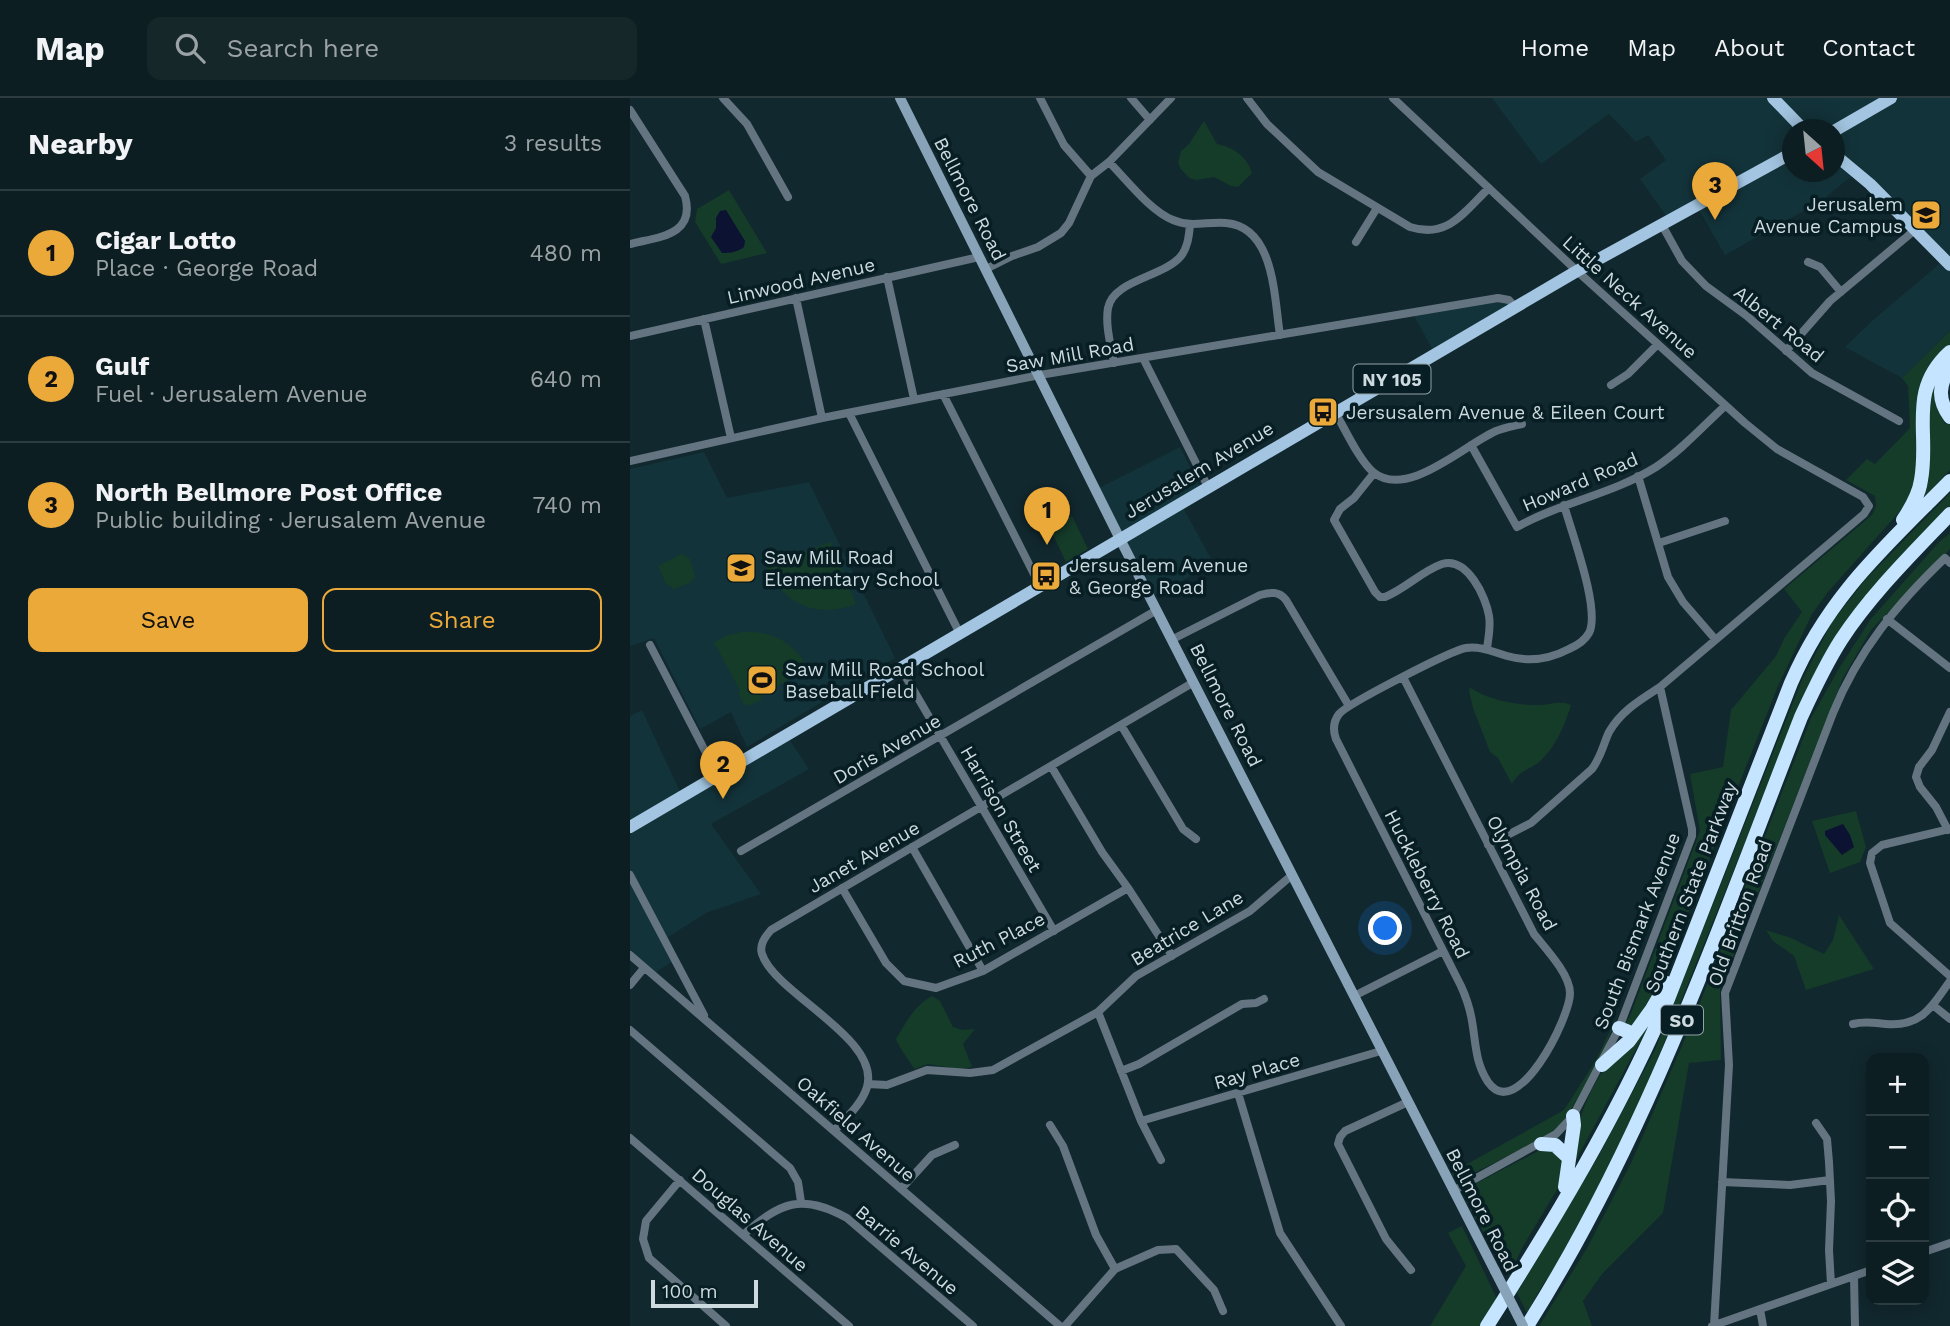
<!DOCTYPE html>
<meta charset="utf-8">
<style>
:root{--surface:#0d1e22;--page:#16272a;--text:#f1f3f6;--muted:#9aa2a5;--line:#2d3c40;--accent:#eba93a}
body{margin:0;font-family:"Work Sans",sans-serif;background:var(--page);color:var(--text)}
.controls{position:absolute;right:21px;bottom:21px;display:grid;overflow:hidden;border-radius:14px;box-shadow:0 4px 18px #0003}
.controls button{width:63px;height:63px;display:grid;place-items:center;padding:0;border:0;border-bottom:2px solid var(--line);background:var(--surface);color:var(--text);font:35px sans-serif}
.compass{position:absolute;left:1152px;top:21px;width:63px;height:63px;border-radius:50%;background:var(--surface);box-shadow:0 4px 18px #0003;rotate:153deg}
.scale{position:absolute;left:21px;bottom:18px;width:107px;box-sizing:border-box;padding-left:7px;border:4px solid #cddade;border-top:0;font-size:19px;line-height:24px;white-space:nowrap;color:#cddade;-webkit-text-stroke:5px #071e24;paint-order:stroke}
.you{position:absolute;left:756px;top:831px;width:24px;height:24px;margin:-18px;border:5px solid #fff;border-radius:50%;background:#1a73e8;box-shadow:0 0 0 10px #1a73e833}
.badge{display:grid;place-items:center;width:46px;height:46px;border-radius:50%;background:var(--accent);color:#111;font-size:23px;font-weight:700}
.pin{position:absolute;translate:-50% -58px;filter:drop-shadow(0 2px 4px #0008)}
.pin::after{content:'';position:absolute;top:37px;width:24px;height:21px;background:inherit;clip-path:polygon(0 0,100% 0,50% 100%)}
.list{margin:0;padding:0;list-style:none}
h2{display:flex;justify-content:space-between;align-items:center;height:91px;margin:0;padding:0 28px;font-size:30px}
h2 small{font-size:23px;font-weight:400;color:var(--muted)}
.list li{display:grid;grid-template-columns:46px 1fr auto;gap:21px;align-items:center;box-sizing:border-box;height:126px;padding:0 28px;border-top:2px solid var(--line)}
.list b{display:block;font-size:26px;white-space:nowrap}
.list p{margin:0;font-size:23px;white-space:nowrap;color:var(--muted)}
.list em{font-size:23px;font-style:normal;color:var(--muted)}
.actions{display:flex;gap:14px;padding:21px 28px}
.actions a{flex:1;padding:16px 0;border:2px solid var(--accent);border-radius:14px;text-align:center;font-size:24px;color:var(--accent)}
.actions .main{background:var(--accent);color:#111}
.icon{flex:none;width:38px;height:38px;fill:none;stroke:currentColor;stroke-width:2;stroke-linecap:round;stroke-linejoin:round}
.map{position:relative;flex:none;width:1320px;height:1228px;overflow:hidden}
header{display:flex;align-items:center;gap:42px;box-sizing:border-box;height:98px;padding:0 35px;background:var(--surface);border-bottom:2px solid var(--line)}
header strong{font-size:33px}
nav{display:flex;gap:38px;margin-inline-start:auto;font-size:24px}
.search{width:490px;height:63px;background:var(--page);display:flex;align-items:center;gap:18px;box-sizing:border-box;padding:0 24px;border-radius:14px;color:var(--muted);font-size:26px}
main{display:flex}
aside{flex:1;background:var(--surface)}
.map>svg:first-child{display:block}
.built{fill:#13333a;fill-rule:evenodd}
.green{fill:#153b29}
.water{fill:#0c1232}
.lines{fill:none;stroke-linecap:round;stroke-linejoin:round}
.street{stroke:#647481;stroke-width:8}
.secondary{stroke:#88a2b7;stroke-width:10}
.primary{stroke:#a3c5e1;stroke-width:12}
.highway{stroke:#c4e4ff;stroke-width:14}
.secondary-bridge{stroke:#88a2b7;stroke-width:10}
.labels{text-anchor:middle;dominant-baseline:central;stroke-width:7;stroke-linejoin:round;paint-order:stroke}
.shield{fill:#071e24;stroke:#92a2a6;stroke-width:2}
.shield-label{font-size:18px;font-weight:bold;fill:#cddade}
.street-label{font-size:19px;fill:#cddade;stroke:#071e24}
.poi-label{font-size:19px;fill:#cddade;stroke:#071e24;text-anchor:start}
</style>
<header>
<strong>Map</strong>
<div class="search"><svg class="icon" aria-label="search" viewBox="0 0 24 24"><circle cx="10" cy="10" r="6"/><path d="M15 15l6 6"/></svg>Search here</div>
<nav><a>Home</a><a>Map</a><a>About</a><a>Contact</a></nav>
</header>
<main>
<aside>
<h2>Nearby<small>3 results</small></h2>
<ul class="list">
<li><span class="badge">1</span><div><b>Cigar Lotto</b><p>Place · George Road</p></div><em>480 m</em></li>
<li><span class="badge">2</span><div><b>Gulf</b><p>Fuel · Jerusalem Avenue</p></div><em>640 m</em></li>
<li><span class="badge">3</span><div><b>North Bellmore Post Office</b><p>Public building · Jerusalem Avenue</p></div><em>740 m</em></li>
</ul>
<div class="actions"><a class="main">Save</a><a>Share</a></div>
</aside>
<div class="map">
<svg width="1320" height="1228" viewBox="0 0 1320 1228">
<rect width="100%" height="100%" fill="#11282e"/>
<path class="built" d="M862,0H1320V233L1272,280L1215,249L1242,223L1315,161L1226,75L1188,105L1095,157L1068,110L1040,123L1010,81L1036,62L1018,37L1006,44L979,16L911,66ZM1162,32H1204V74H1162Z
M875,199L884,208L804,254L783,216Z
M550,349L571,391L550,404L584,466L519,500L465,392Z
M74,354L97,400L179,384L265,560L117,649L101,614L70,631L24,540L0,548V371Z
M12,612L53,700L157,638L179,671L81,726L131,796L76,815L38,839L48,860L26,874L0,852V618Z"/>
<path class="green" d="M574,23L587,46C603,49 617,58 622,75L608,89L601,88L584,79L566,82L559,80L550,70L548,64L551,53L559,46Z
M99,92L137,155L91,166L65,124L67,111Z
M1320,233V251L1298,273L1288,373L1283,392L1271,412L1198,494L1182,516L1148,588L1026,896L1006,929L995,926L1000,918L1070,733L1060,676L1093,669L1101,612L1146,558L1155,539L1172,514L1154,491L1242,417L1246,408L1245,398L1216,382L1237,361L1245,366L1280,330L1278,288L1272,280Z
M1308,273L1306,301L1315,326L1320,324V372L1291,402L1296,304Z
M1320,395V410L1212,530L1179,586L1003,1022L919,1183L916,1181L897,1215L887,1195L968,1059L1025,952L1172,582L1202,524L1235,482Z
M442,418L458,451L436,464L419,429Z
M1320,435V451L1241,532L1213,580L1090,892L1091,962L1059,965L1033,1115L972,1176L953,1203L962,1228H909L957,1150L1001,1065L1064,920L1181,620L1208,572L1240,522L1309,444Z
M201,444L226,506C186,522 152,505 135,467Z
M52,456L60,461L65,479L60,485L44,491L36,486L28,468Z
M111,534C141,532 164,544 178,570L130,599L132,602L116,608L113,605L108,595L110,593L84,544L98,537Z
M840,589C854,601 890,608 909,607C920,607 930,602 941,607C935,627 925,651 908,665C898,672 888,674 882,686L868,660L860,654L843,610L839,593Z
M1226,713L1236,749L1230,764L1200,775L1182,723Z
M1209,817L1244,871L1176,892L1164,858L1143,843L1136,832L1161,840L1194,856L1203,842Z
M302,898L310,903L323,929L333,932L345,931L333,946L342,969L328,971L298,966L285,971C281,966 267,946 266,941C276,924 284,908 302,898Z
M989,914L970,962L936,1020L918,1038L832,1081L826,1082L821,1075L934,1012L966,962Z
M1013,932L1016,933L941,1071C944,1037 953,1000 974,972C985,958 1001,945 1013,932Z
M914,1050L934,1060L931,1085L892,1150L879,1179L834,1100L837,1090Z
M832,1128L868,1203L851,1228H800L836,1168L818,1135Z"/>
<path class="water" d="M96,112L115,143L114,149C108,154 100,155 92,155L81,139L86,130V120L90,113Z
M1213,726L1220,737L1224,749L1212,757L1195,737V733Z"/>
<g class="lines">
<path class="street" d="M93,0L117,26L158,99
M410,0L434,47L461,78
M501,0L520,22
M617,0L637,26L688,74L780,129C818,141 834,114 859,90
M763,0L947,173L1115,325L1147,351L1233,399L1239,408L1234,416L1030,589L1062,731V738L989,930L943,1018L926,1036L823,1093
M0,12L55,98C66,138 28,139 0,146
M479,64C496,81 520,113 543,122C561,130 578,123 596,125C645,129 644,200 650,237
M1032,127L1052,163L1076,188L1117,218L1182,275L1269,323
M726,144L747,110
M1178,164L1190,169L1211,194
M356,171L382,158L408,149L431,135L439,125L461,78L479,64L541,0
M257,179L284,301
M166,200L192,320
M74,221L101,340
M0,238L349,159
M1156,253L1200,203L1286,131
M513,260L578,389
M484,265C481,248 475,227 478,210C483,182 534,179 551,158C558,149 559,137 560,127
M981,287L998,276L1028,246
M313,296L410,488
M705,314C715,331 729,362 743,374C777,402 834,347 866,333C874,330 884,328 892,326
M219,315L329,534
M841,347L887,429C931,404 983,396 1026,369C1052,352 1073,328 1095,308
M0,363L192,320L410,277L868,200L879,202L885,209
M744,375L724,400L710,411L704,422L745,494L750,499H755C775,491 792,473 812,466C837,458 856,499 859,518C861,529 858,541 857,551
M1008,378L1038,479L1053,504L1085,541
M1029,445L1095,423
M1257,521L1320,570
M543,541L630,497C641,494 649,493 656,502L719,608
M20,547L87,676
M270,569L424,833
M773,579L904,836C915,850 940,876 940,895C940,920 887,1026 858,984C845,964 846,946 842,923C840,911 836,899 831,888L706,641C703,633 703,624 709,616C717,606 822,552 836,550C851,548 863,554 877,558C898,564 920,561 939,551C946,548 955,542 959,535C971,512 941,433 934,407
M491,627L553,731L566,741
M421,668L472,754L498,790L542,858
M1320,731L1252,747L1242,755L1240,765L1260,825L1320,878
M1318,732L1306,709L1290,689L1286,679L1289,669L1302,652L1320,614
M858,747L901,725L962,671C971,659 973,647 979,634C991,613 1010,602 1030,589
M282,749L353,873
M111,753L527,512
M0,777L74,917
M212,790L256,865L274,883L306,890L353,873L498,790
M0,857L430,1228
M0,887L14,870
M724,898L813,853
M1304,908L1320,921
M468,914L511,1023L531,1062
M1223,926C1235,923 1244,925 1256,926C1292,929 1302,908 1320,883
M0,932L160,1070L168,1084L171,1104
M491,973L509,966L612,906L626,905L634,901
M238,986L257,987L297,972L340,975L363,972L468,914L506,878L620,813L662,777
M608,995L650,1135L711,1228
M778,1004L715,1033L710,1039L708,1046L756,1141L781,1172
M511,1023L751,953
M1186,1025L1197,1041L1199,1064L1201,1103L1199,1152L1201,1186
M420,1027L433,1048L466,1137L485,1171
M204,1033C216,1020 232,1006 237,989C251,940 145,896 132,856C129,847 135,839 141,832L564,584
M0,1040L219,1228
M50,1082L16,1123L13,1141L19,1160L96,1228
M1092,1084L1160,1087L1200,1082
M271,1091L302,1057L325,1047
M113,1137C151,1104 171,1095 217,1120L343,1228
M1294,1154L1320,1145
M1224,1178L1225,1228
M1130,1211L1133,1228
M435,1228L485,1171L528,1152L546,1151L584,1192L593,1213
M1082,1228L1241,1172
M1084,1228L1099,967L1095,895L1203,615C1228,553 1267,506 1315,460L1320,465"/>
<path class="secondary" d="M270,0L490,441L865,1173"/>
<path class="primary" d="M1143,0L1174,32
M1204,33L1261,0
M1204,56L1240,86L1320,167
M0,729L947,173L1162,55"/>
<path class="highway" d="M1320,268C1309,287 1307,301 1320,319
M1273,422C1281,410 1289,397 1291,382C1300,334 1277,293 1320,254
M989,930L1004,936
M972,967L999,943L1022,911L1037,885
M911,1046L925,1047L938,1059
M935,1089L944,1027L943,1018
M857,1228C924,1123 989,1015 1038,901L1161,585C1199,497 1255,449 1320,383
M897,1228C1017,1039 1090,826 1171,619C1183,593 1195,567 1211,542C1241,496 1282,456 1320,416"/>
<path class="secondary-bridge" d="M865,1173L893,1228"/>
</g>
<defs>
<g id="school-square" transform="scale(1.575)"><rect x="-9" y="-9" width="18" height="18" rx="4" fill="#eba93a" stroke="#071e24"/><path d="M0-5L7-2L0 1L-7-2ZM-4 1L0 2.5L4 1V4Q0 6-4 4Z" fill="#111"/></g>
<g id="bus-square" transform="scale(1.575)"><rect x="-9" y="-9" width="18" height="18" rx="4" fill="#eba93a" stroke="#071e24"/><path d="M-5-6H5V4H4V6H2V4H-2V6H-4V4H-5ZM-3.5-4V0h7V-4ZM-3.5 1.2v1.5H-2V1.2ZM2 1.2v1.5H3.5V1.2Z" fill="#111"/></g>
<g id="stadium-square" transform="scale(1.575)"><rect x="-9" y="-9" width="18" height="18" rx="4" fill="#eba93a" stroke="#071e24"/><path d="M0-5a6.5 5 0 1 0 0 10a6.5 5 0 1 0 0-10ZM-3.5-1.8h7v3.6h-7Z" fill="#111"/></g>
</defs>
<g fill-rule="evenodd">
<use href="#school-square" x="1296" y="117"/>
<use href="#bus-square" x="693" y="314"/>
<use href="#school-square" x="111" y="470"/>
<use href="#bus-square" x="416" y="478"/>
<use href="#stadium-square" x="132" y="582"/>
</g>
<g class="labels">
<g class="shield">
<rect x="723.5" y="266.5" width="77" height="29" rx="5"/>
<rect x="1031" y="907.5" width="42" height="29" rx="5"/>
</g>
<g class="shield-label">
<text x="762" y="281">NY 105</text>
<text x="1052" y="922">SO</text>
</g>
<g class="street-label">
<text transform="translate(340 101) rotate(63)">Bellmore Road</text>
<text transform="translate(171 183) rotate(-13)">Linwood Avenue</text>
<text transform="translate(1000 199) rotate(42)">Little Neck Avenue</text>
<text transform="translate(1149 226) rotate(39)">Albert Road</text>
<text transform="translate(440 257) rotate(-10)">Saw Mill Road</text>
<text transform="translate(569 372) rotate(-31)">Jerusalem Avenue</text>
<text transform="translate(950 384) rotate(-23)">Howard Road</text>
<text transform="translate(596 607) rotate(63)">Bellmore Road</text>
<text transform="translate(257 651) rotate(-30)">Doris Avenue</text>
<text transform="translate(371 711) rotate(60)">Harrison Street</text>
<text transform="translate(234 759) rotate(-30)">Janet Avenue</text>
<text transform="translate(892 775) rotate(62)">Olympia Road</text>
<text transform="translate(797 786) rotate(63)">Huckleberry Road</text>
<text transform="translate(1061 789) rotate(-69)">Southern State Parkway</text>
<text transform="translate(1110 815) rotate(-70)">Old Britton Road</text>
<text transform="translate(557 830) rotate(-31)">Beatrice Lane</text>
<text transform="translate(1007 833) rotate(-69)">South Bismark Avenue</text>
<text transform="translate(369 842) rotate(-27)">Ruth Place</text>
<text transform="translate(627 973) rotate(-16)">Ray Place</text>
<text transform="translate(226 1031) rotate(41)">Oakfield Avenue</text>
<text transform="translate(852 1112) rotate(63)">Bellmore Road</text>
<text transform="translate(120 1122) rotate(41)">Douglas Avenue</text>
<text transform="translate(277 1152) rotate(40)">Barrie Avenue</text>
</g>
<g class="poi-label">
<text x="1273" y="106" text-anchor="end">Jerusalem<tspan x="1273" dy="22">Avenue Campus</tspan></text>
<text x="716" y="314">Jersusalem Avenue &amp; Eileen Court</text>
<text x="134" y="459">Saw Mill Road<tspan x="134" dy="22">Elementary School</tspan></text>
<text x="439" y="467">Jersusalem Avenue<tspan x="439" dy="22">&amp; George Road</tspan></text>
<text x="155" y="571">Saw Mill Road School<tspan x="155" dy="22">Baseball Field</tspan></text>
</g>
</g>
</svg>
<div class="controls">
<button>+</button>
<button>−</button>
<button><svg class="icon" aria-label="locate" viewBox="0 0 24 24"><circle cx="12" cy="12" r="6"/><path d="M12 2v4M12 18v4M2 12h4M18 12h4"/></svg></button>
<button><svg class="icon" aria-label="layers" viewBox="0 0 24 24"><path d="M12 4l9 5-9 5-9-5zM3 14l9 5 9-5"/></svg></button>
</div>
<svg class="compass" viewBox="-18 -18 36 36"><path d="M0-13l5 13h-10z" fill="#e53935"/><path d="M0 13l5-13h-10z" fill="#9aa2a5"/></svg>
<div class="scale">100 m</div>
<div class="you"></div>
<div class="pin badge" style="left:417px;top:447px">1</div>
<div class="pin badge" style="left:93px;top:701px">2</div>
<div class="pin badge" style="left:1085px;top:122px">3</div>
</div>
</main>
